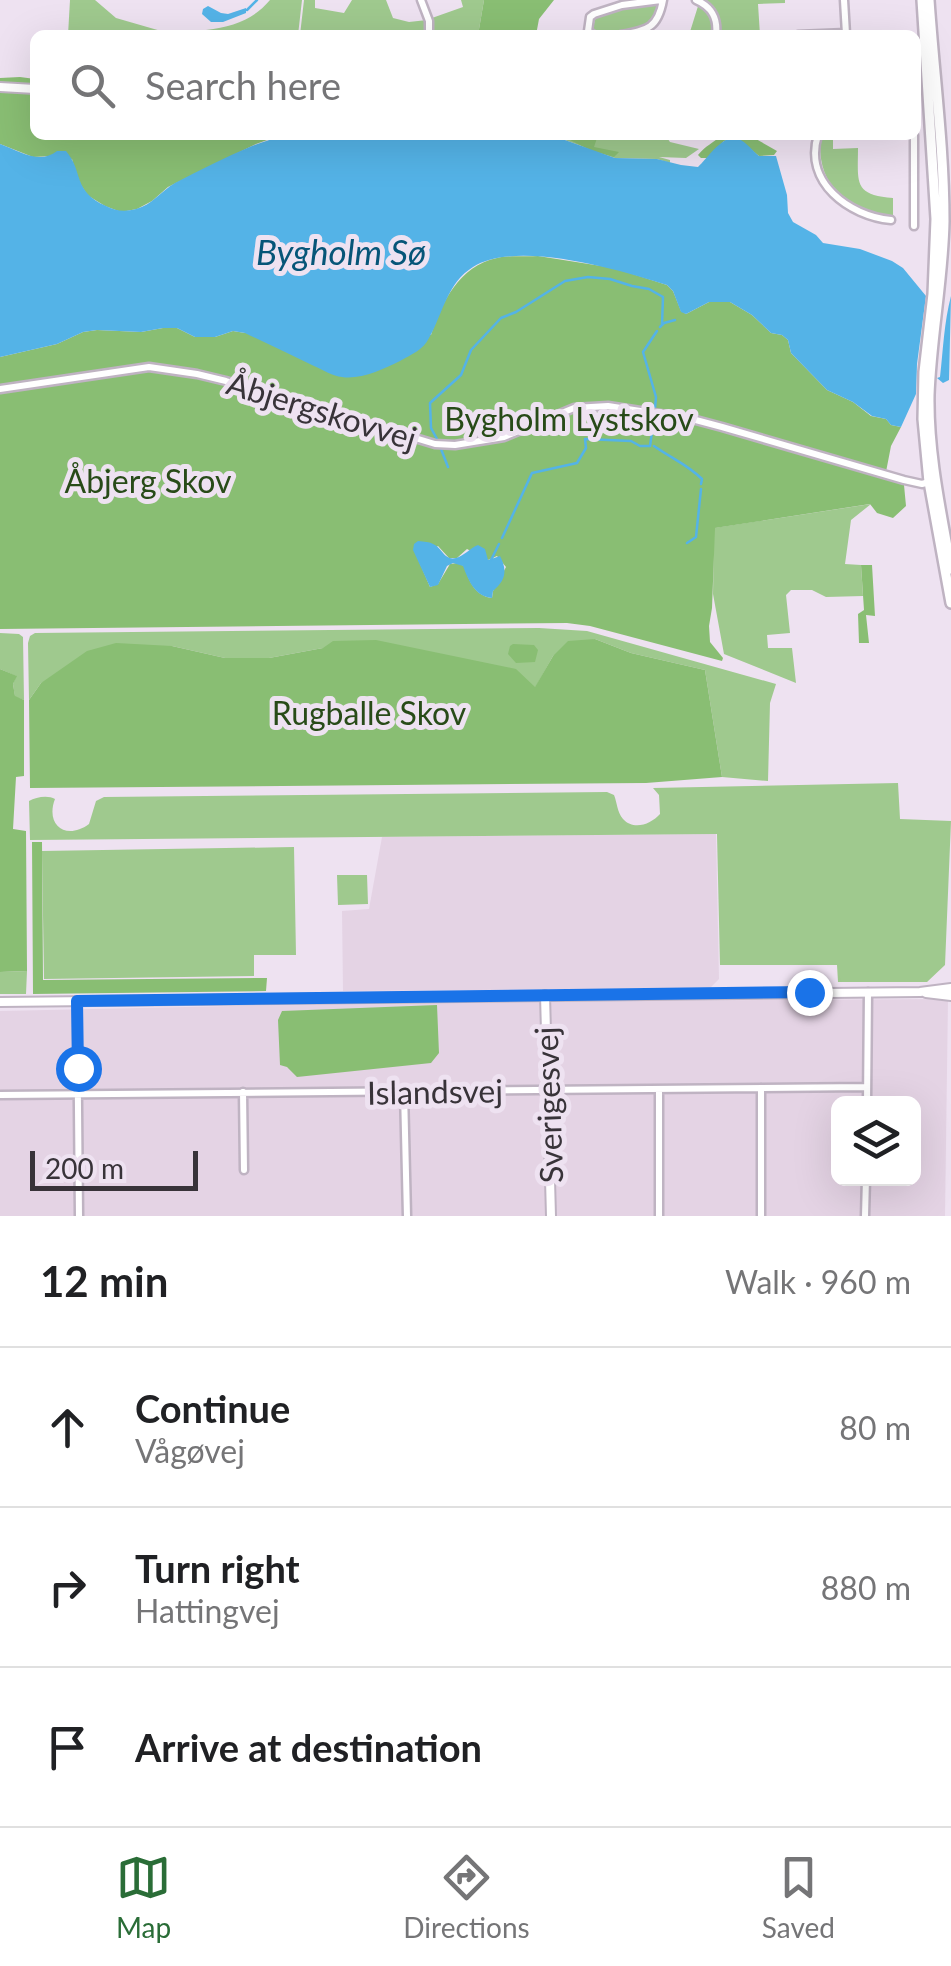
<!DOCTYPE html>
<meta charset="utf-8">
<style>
:root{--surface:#fff;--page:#f6f6f6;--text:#202124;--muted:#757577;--line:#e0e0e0;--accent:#2a6d37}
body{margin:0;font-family:Lato,sans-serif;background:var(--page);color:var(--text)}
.controls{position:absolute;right:30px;bottom:30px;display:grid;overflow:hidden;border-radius:15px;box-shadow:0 10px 40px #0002}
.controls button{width:90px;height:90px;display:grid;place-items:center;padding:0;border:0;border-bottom:2px solid var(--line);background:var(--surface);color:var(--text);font:50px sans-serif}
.scale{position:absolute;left:30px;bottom:25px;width:168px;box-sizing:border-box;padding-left:10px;border:5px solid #383339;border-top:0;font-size:28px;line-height:35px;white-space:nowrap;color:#383339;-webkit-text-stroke:8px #eee2f1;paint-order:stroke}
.stop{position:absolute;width:30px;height:30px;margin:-22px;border:8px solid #1a73e8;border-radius:50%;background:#fff}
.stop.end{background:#1a73e8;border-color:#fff;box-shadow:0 2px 10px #0008}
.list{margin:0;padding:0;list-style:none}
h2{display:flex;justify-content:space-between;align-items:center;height:130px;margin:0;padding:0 40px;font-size:42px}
h2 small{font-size:32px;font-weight:400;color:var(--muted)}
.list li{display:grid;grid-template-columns:65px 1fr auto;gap:30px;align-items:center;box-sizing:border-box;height:160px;padding:0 40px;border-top:2px solid var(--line)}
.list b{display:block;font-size:38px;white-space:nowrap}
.list p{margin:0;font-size:32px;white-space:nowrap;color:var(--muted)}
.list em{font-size:32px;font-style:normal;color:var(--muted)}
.icon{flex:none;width:55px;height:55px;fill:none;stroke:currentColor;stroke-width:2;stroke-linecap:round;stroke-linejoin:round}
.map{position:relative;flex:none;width:951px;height:1216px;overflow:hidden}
.search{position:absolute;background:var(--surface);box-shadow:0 10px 40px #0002;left:30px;right:30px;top:30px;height:110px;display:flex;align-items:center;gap:25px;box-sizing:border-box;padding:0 35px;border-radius:15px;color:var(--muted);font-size:38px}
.sheet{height:610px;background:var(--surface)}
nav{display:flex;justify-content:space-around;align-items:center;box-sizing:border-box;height:140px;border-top:2px solid var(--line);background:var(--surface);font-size:28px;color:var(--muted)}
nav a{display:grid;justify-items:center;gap:5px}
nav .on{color:var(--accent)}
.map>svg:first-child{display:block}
.industrial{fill:#e4d3e4;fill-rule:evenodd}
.green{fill:#9fc98e}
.forest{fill:#89be73;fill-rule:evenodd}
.water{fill:#54b3e7}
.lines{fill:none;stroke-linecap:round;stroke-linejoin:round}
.stream{stroke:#54b3e7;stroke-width:2.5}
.street-casing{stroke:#bfb3c2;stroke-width:11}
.secondary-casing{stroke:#bfb3c2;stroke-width:12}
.primary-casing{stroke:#bfb3c2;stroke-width:14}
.street{stroke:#fff;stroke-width:6}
.secondary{stroke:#fff;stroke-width:8}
.primary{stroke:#fff;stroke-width:9}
.route{stroke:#1a73e8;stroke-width:12}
.labels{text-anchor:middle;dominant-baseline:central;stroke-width:10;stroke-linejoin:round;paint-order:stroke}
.street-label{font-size:32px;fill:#383339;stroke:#eee2f1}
.park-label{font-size:32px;fill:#284b18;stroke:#eee2f1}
.water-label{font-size:35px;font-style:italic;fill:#065578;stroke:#eee2f1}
</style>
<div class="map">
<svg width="951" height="1216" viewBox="0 0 951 1216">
<rect width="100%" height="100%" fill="#eee2f1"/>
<path class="industrial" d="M716,834L719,979L710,988L343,991L342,911L369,909L382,837Z
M948,999L945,1216H0V1011L411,1002ZM838,1104H914V1178H838Z"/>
<path class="green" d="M70,0H95L116,18L161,31L201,30L204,35H68Z
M270,0H302L298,35H209L206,30C233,26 252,21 270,0Z
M304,0H315V8L344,13L352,0H386L393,18L409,22L427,20V35H300Z
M461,0H484L478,35H432V18L463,7Z
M703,0H785V3L758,4L760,35H719C721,20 716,8 703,0Z
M656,2L659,4C654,32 617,38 592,31L596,16Z
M699,3C711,14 715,19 714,35H689Z
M551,135H665L670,142L699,149L686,158L659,157L670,160V163L657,159L615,158Z
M824,135H847L833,136V149L858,148C858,182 853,195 893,198V216C858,214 827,196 821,159C820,149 819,144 824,135Z
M871,504L851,520L845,564L861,565L863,596L826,597L812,590H791L786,595L790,633L767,635L768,648H792L796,683L724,654L713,594L714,528Z
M539,628L587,631L776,684L770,703L768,781L722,777L705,670L631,653L595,639L553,656L535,688L323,648L269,658H225L172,646L41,683L29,700L28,643L30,636L35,633Z
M0,633L19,634L23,637L24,700L15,697L13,684L16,676L0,669Z
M898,783L900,819L951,821L945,965L927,982H838L837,965H720L717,834L30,840L29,801C36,797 48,795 55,799C45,825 66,841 89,824L96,801L104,797L607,792L614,795C617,802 617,812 623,819C634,831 651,824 660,814L659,795L653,788Z
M294,847L296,955H254V976L44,979L42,851Z
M337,875H367L368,904L338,905Z
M27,971L26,994H0V972Z"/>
<path class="forest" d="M484,0H554L539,19L536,35H478Z
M20,77L35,79V135H281L256,144L168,187L152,201L137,209L121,212L105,206L87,195L77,178L72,159L53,156L33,157L0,144V78Z
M560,135H622L603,139L597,138L594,147L619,152L614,157L592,151Z
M722,135H749L777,151L774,155L759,156L737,138L724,141L707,158H701L698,155C705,146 713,143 722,135Z
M538,256L614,268L667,285L673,291L681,311L686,314L709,302H730L752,315L771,333L782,335L788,340L791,353L827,390L853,402L871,416L886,419L891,425L901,427L891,446L885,477L904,485L906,506L893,518L877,513L870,504L715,528L712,608L709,626L710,642L723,658L722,661L590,626L567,623L0,629V357L57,344L83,332L97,330L141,332L163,328H177L195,337H215L233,331L245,333L431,335C442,302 459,266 497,258C509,255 525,257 538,256ZM438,546L449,558H457L467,549L488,560L497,556L506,567L493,591L492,598C475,596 469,581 464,566L457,563L450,564L438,584L430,587L418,559Z
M861,565H872L875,616L866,615L869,643H859L858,614L864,610Z
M595,639L631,653L705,670L722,777L646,783L30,788L29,700L41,683L87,651L116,643L172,646L225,658H269L323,648L333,641L376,640L516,669L535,687L553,656L568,641Z
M513,644L534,645L538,650L535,662L516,663L508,654L510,646Z
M0,669L17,676L13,684L15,696L24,700V776L16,777L13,829L26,831L27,971L0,972Z
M32,842H42L43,980L267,978L266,991L33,994Z
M437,1005L439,1053L431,1063L297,1077L287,1067L280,1065L278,1020L282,1011Z"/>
<path class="water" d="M208,6L221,13L228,14L246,8V13L223,22H211L202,14L203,9Z
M281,135H461L499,139L522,135H551L615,158L657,159L681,165L698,167C708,158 724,132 739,139C746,142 753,151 759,156H776L787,195L788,213L793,222L816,235L823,243L860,249L892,261L903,268L926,296L917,364L916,394L901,427L891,425L886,419L872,416L853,402L827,390L791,353L788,340L782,335L771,333L752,315L730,302H709L686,314L681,312L673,291L667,285C620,270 517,239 473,267C447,283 443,313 429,338C423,350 412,354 400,361C384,369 360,380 342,377C333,376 323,370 314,366C291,355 268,344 245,333L233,331L215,337H195L177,328H163L141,332L97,330L83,332L57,344L0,357V144C19,151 40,165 57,151H66C84,172 72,191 106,206C115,211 125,212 136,209C152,205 161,191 175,183C200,170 226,157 252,146C262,142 272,140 281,135Z
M951,296L949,380L943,383L937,378L940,377C943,351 944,322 951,296Z
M418,541C425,542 428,541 435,545C442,549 445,561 456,558C464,556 470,548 478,545L485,549L488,560L500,556C508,571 505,581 493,591L492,598C475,596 469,582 463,566L453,563L447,566L438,585L430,587L413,550L414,544Z"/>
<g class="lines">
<path class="stream" d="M247,10L257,0
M660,327L664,323L675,320
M655,408L656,397L643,352L657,331
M437,439L431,428L430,403L461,375L471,350L501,318L516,312L565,281L588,277L610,279L632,286L649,289L663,297L662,325
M654,446C671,458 688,465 702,479L701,484
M441,449L448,467
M502,538L532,473L577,463L586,448L585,439L631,441L640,446H650L654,418
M687,543L696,537L701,489
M491,560L499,544"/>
<g class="street-casing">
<path id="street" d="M421,0L429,21V35
M696,0C712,7 718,18 716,35
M844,0L846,34
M594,35L588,31L590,17L594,14L622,5L661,0
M621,35C648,30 658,28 663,0
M798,35L846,33
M818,135C803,182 849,216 891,220
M914,135V226
M0,389L149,367L197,374L226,381L435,444L455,445L504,437L574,408L608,406L692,419L722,427L904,480L922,484L929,482
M77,1001L79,1216
M404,1091L407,1216
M243,1092L244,1170
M0,1095L867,1087
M867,1104L868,992
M659,1216V1089
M761,1216V1088
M865,1216L866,1178"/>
</g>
<g class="secondary-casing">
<path id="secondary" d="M0,87L35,89
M926,993L951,996
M545,995L551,1216
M0,1002L920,992L951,988"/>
</g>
<g class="primary-casing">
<path id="primary" d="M922,0L936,219L933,294L924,372L923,419L929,482L951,603
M929,0C934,74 944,147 944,221C943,279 931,337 929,395C928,454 941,512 951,569"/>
</g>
<use href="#street" class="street"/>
<use href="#secondary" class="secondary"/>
<use href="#primary" class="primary"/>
</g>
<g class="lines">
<path class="route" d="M78,1068L77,1001L809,992"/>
</g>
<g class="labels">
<g class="street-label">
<text transform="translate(322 410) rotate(17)">Åbjergskovvej</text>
<text transform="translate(435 1091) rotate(-1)">Islandsvej</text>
<text transform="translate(548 1105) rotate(-92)">Sverigesvej</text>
</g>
<g class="park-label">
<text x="569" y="418">Bygholm Lystskov</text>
<text x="148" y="480">Åbjerg Skov</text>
<text x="369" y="712">Rugballe Skov</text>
</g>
<g class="water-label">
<text x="341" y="251">Bygholm Sø</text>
</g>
</g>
</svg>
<div class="controls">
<button><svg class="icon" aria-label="layers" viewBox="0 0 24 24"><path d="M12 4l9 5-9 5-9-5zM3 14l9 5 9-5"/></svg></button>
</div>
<div class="scale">200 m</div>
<div class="stop" style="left:78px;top:1068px"></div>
<div class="stop end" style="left:809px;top:992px"></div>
<div class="search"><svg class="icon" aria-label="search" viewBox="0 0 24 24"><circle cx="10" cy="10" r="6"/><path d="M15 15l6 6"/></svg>Search here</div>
</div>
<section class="sheet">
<h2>12 min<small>Walk · 960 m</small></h2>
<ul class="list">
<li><svg class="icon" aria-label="ahead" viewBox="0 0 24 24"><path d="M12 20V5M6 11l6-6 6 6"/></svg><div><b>Continue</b><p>Vågøvej</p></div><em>80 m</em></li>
<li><svg class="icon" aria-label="right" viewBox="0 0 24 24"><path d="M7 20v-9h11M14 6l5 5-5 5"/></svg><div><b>Turn right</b><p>Hattingvej</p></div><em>880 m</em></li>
<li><svg class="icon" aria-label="arrive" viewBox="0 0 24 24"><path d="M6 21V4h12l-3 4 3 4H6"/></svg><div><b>Arrive at destination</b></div></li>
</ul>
</section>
<nav>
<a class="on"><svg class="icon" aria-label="map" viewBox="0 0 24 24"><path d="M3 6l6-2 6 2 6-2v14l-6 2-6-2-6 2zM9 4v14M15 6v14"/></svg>Map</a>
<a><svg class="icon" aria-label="directions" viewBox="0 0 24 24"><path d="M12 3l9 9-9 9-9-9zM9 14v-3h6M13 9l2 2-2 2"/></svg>Directions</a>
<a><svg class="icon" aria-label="saved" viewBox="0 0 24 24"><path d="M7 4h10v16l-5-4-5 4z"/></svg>Saved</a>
</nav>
